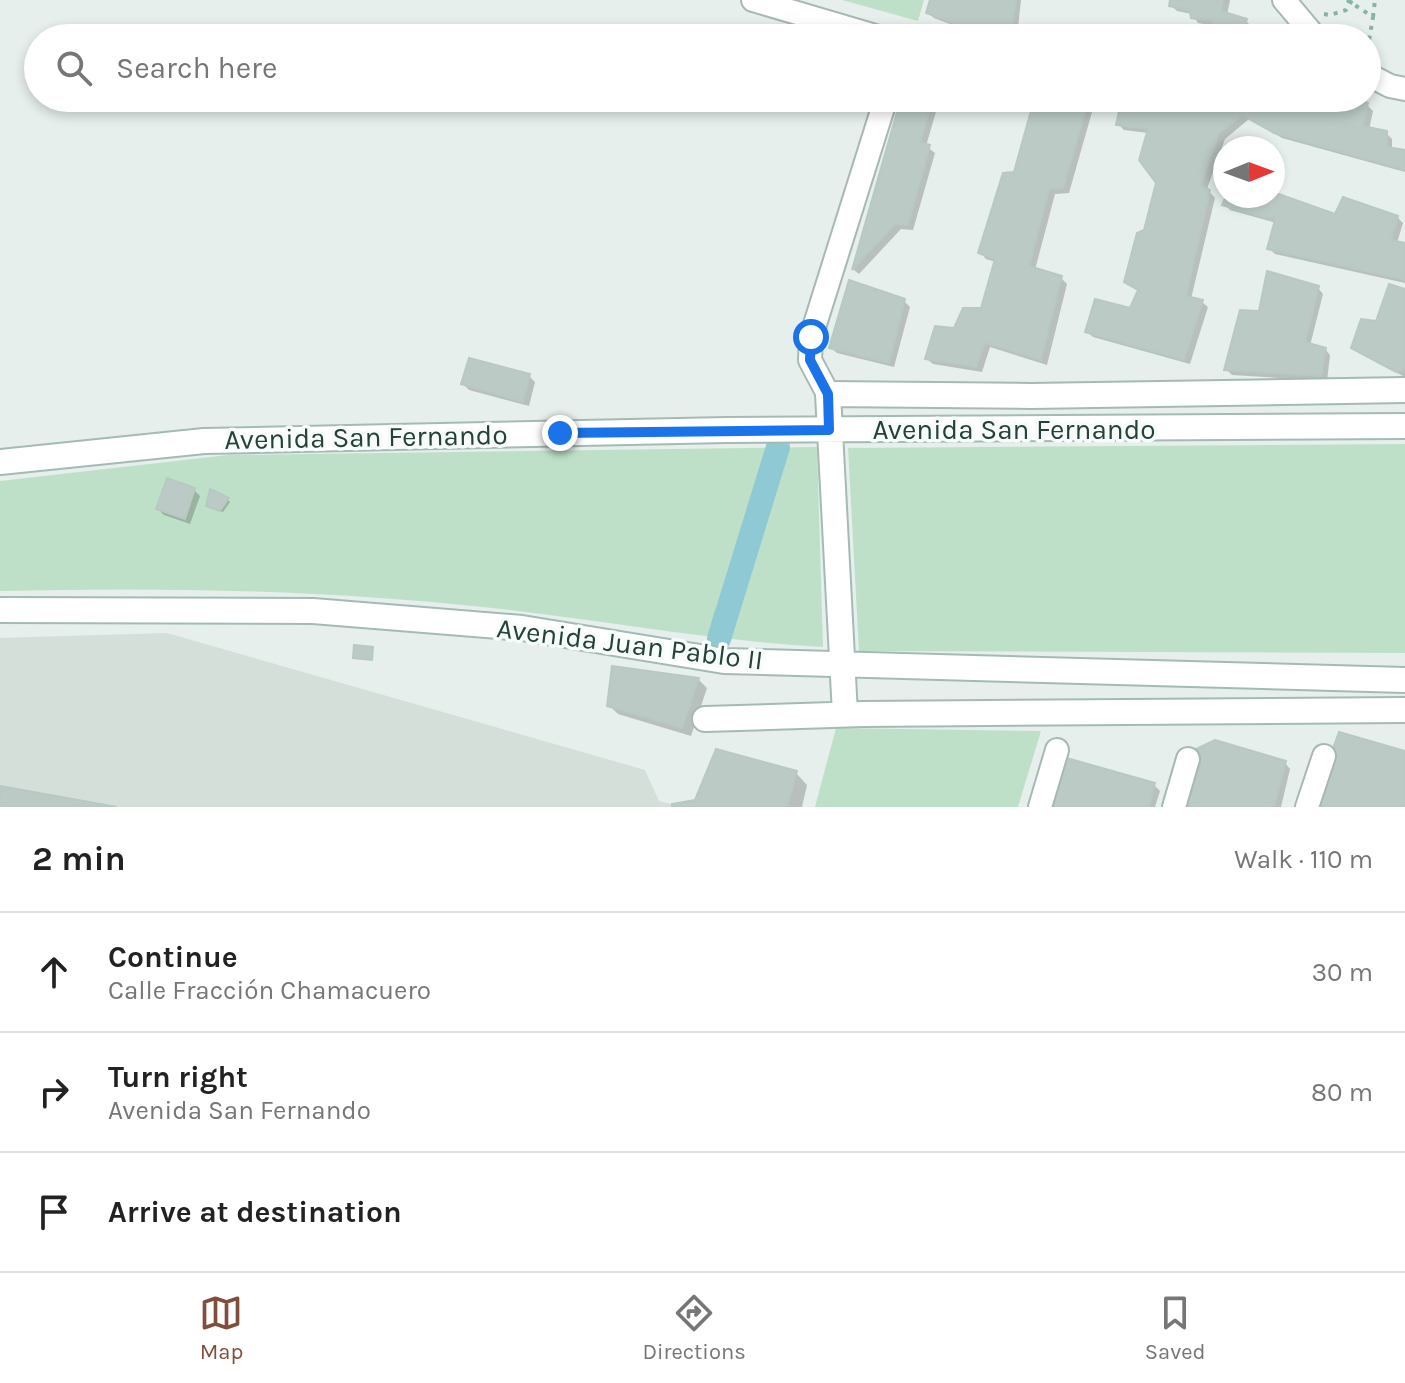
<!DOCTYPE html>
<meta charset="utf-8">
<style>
:root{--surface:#fff;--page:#f2f2f2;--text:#222;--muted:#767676;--line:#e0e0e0;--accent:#804e3d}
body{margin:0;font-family:Karla,sans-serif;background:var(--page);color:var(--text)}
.compass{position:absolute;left:1213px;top:136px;width:72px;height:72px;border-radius:50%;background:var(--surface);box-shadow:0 4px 12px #0003;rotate:89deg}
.stop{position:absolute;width:24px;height:24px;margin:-18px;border:6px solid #1a73e8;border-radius:50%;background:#fff}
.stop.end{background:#1a73e8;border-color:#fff;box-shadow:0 2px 8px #0008}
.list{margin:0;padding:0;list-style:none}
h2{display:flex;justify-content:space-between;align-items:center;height:104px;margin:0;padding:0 32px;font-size:34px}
h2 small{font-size:26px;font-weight:400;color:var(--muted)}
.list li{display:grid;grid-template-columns:52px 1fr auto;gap:24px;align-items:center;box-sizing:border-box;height:120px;padding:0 32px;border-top:2px solid var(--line)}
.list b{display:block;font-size:30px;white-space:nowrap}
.list p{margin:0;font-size:26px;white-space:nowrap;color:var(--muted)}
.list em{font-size:26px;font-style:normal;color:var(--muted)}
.icon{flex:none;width:44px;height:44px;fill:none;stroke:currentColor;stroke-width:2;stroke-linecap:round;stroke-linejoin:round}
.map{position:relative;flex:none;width:1405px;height:807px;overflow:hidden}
.search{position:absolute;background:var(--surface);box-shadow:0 4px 12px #0003;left:24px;right:24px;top:24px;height:88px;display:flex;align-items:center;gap:20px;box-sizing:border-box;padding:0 28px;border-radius:44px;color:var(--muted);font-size:30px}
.sheet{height:464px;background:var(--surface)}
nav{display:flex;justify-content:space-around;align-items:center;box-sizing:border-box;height:112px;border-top:2px solid var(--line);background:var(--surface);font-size:22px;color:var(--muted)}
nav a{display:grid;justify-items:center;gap:4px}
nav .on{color:var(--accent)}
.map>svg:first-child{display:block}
.built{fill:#d4dfda}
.green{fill:#bfe0c8}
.shadow{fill:#0003}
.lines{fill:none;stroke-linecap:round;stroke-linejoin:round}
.canal{stroke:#8ec9d4;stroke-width:24}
.building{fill:#bbcac4;stroke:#b8c9c2;stroke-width:2}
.street-casing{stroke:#a8b8b2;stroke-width:26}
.secondary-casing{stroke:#a4bbb3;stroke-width:28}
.path{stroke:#86b3a5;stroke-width:4;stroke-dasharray:4 6;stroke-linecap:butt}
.street{stroke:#fff;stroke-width:22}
.secondary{stroke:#fff;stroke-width:24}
.route{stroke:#1a73e8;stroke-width:10}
.labels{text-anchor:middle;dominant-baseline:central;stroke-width:7;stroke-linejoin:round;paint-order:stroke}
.street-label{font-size:28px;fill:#24423a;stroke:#f7fbf9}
</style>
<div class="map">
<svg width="1405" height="807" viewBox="0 0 1405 807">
<rect width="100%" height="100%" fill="#e6efeb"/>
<path class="built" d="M167,633L645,770L659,801L672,804V807H0V638Z"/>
<path class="green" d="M842,0H924L918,21Z
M1405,444V653L859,651L848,448Z
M817,447L823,647C712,641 602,620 492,608C328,590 164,587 0,591V481L228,455Z
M836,728L1041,731L1018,807H815Z"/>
<path class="shadow" d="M932,0H1021L1017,37L1023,38H981V36L934,18L928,13Z
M1172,0H1230L1227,15L1246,21L1252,27L1248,38H1219L1216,26L1198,23L1192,14L1177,11L1171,5Z
M904,98H940L926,146L935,153L913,230L901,229L859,274L854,270Z
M988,98H1096L1069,193L1055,194L1035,270L1061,278L1067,284L1047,365L990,347L982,372L933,364L927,359L955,331L983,310L996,262L986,259L981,253L1015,174L1033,111Z
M1124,98H1175L1213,108L1215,98H1344L1367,105L1373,111L1369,130L1386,133L1392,139V150L1405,152V172L1282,138L1249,119L1225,139L1207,189L1215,198L1191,299L1202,302L1208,307L1190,364L1093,337L1087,331L1132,311L1140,292L1126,282L1146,232L1159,182L1148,133L1124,130L1118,124Z
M1273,194L1336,217H1397L1403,223L1397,243L1405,245V283L1275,254L1269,248L1276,223L1230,210L1225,204L1228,196H1273Z
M1318,288L1323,294L1310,346L1325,349L1330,355L1327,381L1232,375L1226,369L1260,313Z
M1405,291V376H1403L1359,353L1354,347Z
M904,301L910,307L894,367L837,353L831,348Z
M529,376L535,382L529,406L469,390L463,384Z
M194,490L200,496L190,524L164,515L158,509Z
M228,500L230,502L223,512L208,506Z
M698,679L707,688L691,736L618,714L609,705Z
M1285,763L1290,769L1281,807H1179Z
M796,773L807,785L802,807H674Z
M1154,785L1160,791L1155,807H1049Z"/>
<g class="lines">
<path class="canal" d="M726,615L719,639L778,447"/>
</g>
<path class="building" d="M930,0H1016L1011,33L1034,38H979L980,33L926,13Z
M1170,0H1223L1221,11L1247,19L1241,38H1217L1213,21L1191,18L1190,11L1169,6Z
M922,28L950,38H919Z
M901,98H933L920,142L930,145L908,225L895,224L852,270Z
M999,98H1089L1063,188L1049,189L1029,266L1062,276L1041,360L985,343L976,367L925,359L935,326L954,328L963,308H981L995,259L978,253L1003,173L1014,172L1032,107Z
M1122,98H1183L1211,106L1213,98H1351L1368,103L1363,126L1387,131V147L1405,150V170L1274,133L1242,115L1219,133L1201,185L1210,190L1186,296L1203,300L1184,360L1085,332L1095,299L1130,308L1138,290L1124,282L1137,233L1144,230L1156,183L1139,160L1148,129L1116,125Z
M1273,192L1335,214L1343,197L1398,216L1391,240L1405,243V280L1267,249L1275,220L1222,205L1226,196H1273Z
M1267,271L1319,286L1305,342L1326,348L1321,376L1224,370L1240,310L1259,311Z
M849,280L905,299L889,363L829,348Z
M1389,284L1405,289V369L1396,372L1351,348L1361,319L1376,321Z
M469,358L530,374L523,402L461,384Z
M167,478L195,488L185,519L156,509Z
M210,489L229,498L220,511L206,506Z
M354,645L373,647L372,660L353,658Z
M612,666L699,678L682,728L607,706Z
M1339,732L1405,751V807H1312Z
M1215,740L1286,761L1274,807H1177L1196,749Z
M716,749L797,771L787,807H672V804L695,800Z
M1063,757L1155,783L1149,807H1047Z
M0,786L117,807H0Z"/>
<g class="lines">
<g class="street-casing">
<path id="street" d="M753,0L882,38
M1284,0L1316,38
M1367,74L1390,86L1405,89
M828,394L810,360L811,337L886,98
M1040,807L1057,750
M1174,807L1188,759
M1307,807L1324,756"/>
</g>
<g class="secondary-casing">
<path id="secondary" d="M0,462L204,441L727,430L1405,426
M0,610L313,611L522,628L724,661L1405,680
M845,714L828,394L1031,396L1405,390
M705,719L863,714L1405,710"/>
</g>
<path class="path" d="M1347,0L1373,17L1367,52
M1324,14L1330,15L1346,10L1352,0
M1373,17L1375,0"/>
<use href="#street" class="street"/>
<use href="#secondary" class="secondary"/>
</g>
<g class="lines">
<path class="route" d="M560,433L829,430L828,394L810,360L811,337"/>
</g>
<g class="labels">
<g class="street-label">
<text x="1014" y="429">Avenida San Fernando</text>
<text transform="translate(366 437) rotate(-1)">Avenida San Fernando</text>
<text transform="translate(630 644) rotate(7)">Avenida Juan Pablo II</text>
</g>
</g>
</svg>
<svg class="compass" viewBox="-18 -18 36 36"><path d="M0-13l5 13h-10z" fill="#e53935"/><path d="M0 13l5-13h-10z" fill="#767676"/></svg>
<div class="stop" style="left:811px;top:337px"></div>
<div class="stop end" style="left:560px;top:433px"></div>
<div class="search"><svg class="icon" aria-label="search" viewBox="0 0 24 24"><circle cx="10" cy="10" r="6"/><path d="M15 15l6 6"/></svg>Search here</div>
</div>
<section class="sheet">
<h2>2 min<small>Walk · 110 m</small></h2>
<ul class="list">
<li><svg class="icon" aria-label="ahead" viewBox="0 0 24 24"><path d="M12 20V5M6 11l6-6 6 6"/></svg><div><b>Continue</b><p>Calle Fracción Chamacuero</p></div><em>30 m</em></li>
<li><svg class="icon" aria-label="right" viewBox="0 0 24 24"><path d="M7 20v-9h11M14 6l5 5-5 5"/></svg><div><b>Turn right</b><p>Avenida San Fernando</p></div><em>80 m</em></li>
<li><svg class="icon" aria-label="arrive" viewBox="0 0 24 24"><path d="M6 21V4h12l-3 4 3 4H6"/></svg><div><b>Arrive at destination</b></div></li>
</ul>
</section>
<nav>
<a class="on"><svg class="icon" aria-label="map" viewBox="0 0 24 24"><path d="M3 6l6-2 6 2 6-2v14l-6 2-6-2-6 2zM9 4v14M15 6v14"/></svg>Map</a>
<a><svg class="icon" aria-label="directions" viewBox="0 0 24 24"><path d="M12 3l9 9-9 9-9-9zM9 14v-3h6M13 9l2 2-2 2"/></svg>Directions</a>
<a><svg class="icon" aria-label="saved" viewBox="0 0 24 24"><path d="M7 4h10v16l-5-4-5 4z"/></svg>Saved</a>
</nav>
